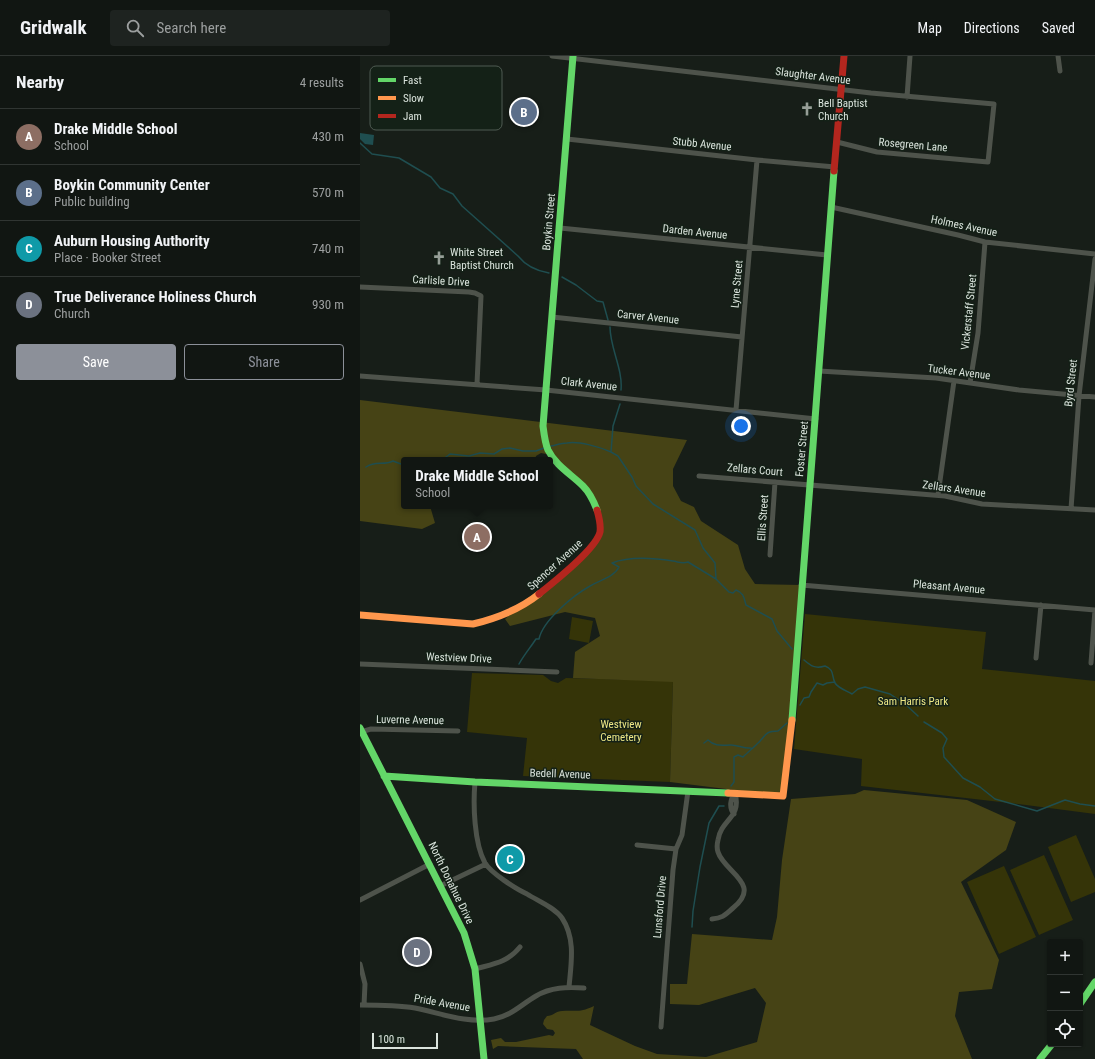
<!DOCTYPE html>
<meta charset="utf-8">
<style>
:root{--surface:#111612;--page:#1e2320;--text:#f1f3f6;--muted:#9c9f9f;--line:#303532;--accent:#8c9099}
body{margin:0;font-family:"Roboto Condensed",sans-serif;background:var(--page);color:var(--text)}
.controls{position:absolute;right:12px;bottom:12px;display:grid;overflow:hidden;border-radius:4px;box-shadow:0 1px 3px #0004}
.controls button{width:36px;height:36px;display:grid;place-items:center;padding:0;border:0;border-bottom:1px solid var(--line);background:var(--surface);color:var(--text);font:20px sans-serif}
.scale{position:absolute;left:12px;bottom:10px;width:66px;box-sizing:border-box;padding-left:4px;border:2px solid #dae3dc;border-top:0;font-size:11px;line-height:14px;white-space:nowrap;color:#dae3dc;-webkit-text-stroke:3px #142117;paint-order:stroke}
.you{position:absolute;left:381px;top:370px;width:14px;height:14px;margin:-10px;border:3px solid #fff;border-radius:50%;background:#1a73e8;box-shadow:0 0 0 6px #1a73e833}
.badge{display:grid;place-items:center;width:26px;height:26px;border-radius:50%;background:var(--accent);color:#fff;font-size:13px;font-weight:700}
.pin{position:absolute;translate:-50% -50%;border:2px solid #fff;box-shadow:0 1px 4px #0006}
.popup{position:absolute;left:41px;top:401px;width:152px;height:52px;box-sizing:border-box;display:grid;place-content:center;border-radius:4px;background:var(--surface);filter:drop-shadow(0 1px 3px #0005);font-size:13px;white-space:nowrap;color:var(--muted)}
.popup b{font-size:15px;color:var(--text)}
.popup::after{content:'';position:absolute;left:50%;top:100%;margin-left:-8px;border:8px solid transparent;border-top-color:var(--surface)}
.list{margin:0;padding:0;list-style:none}
h2{display:flex;justify-content:space-between;align-items:center;height:52px;margin:0;padding:0 16px;font-size:17px}
h2 small{font-size:13px;font-weight:400;color:var(--muted)}
.list li{display:grid;grid-template-columns:26px 1fr auto;gap:12px;align-items:center;box-sizing:border-box;height:56px;padding:0 16px;border-top:1px solid var(--line)}
.list b{display:block;font-size:15px;white-space:nowrap}
.list p{margin:0;font-size:13px;white-space:nowrap;color:var(--muted)}
.list em{font-size:13px;font-style:normal;color:var(--muted)}
.actions{display:flex;gap:8px;padding:12px 16px}
.actions a{flex:1;padding:9px 0;border:1px solid var(--accent);border-radius:4px;text-align:center;font-size:14px;color:var(--accent)}
.actions .main{background:var(--accent);color:#fff}
.icon{flex:none;width:22px;height:22px;fill:none;stroke:currentColor;stroke-width:2;stroke-linecap:round;stroke-linejoin:round}
.map{position:relative;flex:none;width:735px;height:1003px;overflow:hidden}
header{display:flex;align-items:center;gap:24px;box-sizing:border-box;height:56px;padding:0 20px;background:var(--surface);border-bottom:1px solid var(--line)}
header strong{font-size:19px}
nav{display:flex;gap:22px;margin-inline-start:auto;font-size:14px}
.search{width:280px;height:36px;background:var(--page);display:flex;align-items:center;gap:10px;box-sizing:border-box;padding:0 14px;border-radius:4px;color:var(--muted);font-size:15px}
main{display:flex}
aside{flex:1;background:var(--surface)}
.map>svg:first-child{display:block}
.green{fill:#353408}
.forest{fill:#464315}
.water{fill:#1f4e50}
.lines{fill:none;stroke-linecap:round;stroke-linejoin:round}
.stream{stroke:#1f4e50;stroke-width:1.5}
.street{stroke:#4e534b;stroke-width:5}
.fast{stroke:#63d668;stroke-width:7}
.slow{stroke:#ff974d;stroke-width:7}
.jam{stroke:#b3261e;stroke-width:7}
.labels{text-anchor:middle;dominant-baseline:central;stroke-width:3;stroke-linejoin:round;paint-order:stroke}
.street-label{font-size:11px;fill:#dae3dc;stroke:#142117}
.poi-label{font-size:11px;fill:#dae3dc;stroke:#142117;text-anchor:start}
.park-label{font-size:11px;fill:#ede785;stroke:#142117}
.key{fill:#142117;stroke:#4f5b52;stroke-width:1}
.key-label{font-size:11px;fill:#dae3dc}
</style>
<header>
<strong>Gridwalk</strong>
<div class="search"><svg class="icon" aria-label="search" viewBox="0 0 24 24"><circle cx="10" cy="10" r="6"/><path d="M15 15l6 6"/></svg>Search here</div>
<nav><a>Map</a><a>Directions</a><a>Saved</a></nav>
</header>
<main>
<aside>
<h2>Nearby<small>4 results</small></h2>
<ul class="list">
<li><span class="badge" style="background:#8d6e63">A</span><div><b>Drake Middle School</b><p>School</p></div><em>430 m</em></li>
<li><span class="badge" style="background:#5c6f8a">B</span><div><b>Boykin Community Center</b><p>Public building</p></div><em>570 m</em></li>
<li><span class="badge" style="background:#0f9aa8">C</span><div><b>Auburn Housing Authority</b><p>Place · Booker Street</p></div><em>740 m</em></li>
<li><span class="badge" style="background:#6b7280">D</span><div><b>True Deliverance Holiness Church</b><p>Church</p></div><em>930 m</em></li>
</ul>
<div class="actions"><a class="main">Save</a><a>Share</a></div>
</aside>
<div class="map">
<svg width="735" height="1003" viewBox="0 0 735 1003">
<rect width="100%" height="100%" fill="#171e18"/>
<path class="green" d="M445,558L626,576L622,613L735,625V758L666,749L501,730L502,703L434,693Z
M212,561L233,565L229,587L209,583Z
M112,617L183,619L191,625L198,627L206,622L313,625L310,726L163,720L167,682L107,676Z
M716,779L735,823V836L711,846L688,791Z
M684,799L713,864L679,879L650,814Z
M644,810L676,881L639,898L607,826Z"/>
<path class="forest" d="M0,344L327,384L313,413V430L321,445L334,451L341,465L378,489L385,513L395,528L441,529L423,740L310,726L313,626L213,622L215,596L240,580L235,562L205,556L150,570L145,563L229,493L241,471L233,445L191,399L181,397L176,400L175,404H44V450H70L75,467L62,473L0,465Z
M504,734L607,744L656,766L646,794L601,826L639,904L632,933L599,936L595,960L612,1003H223L216,993L138,990L133,993L131,984L141,982L145,986H156L189,979L193,980L195,977L193,974L187,973L183,968L184,964L187,960C193,960 196,955 202,955C217,954 219,957 234,950L230,969L275,990L297,998L346,1001L397,986L406,947L395,932L339,949L310,948V928H327L332,878L412,884L417,861L422,804L431,743L495,738Z"/>
<path class="water" d="M0,77L14,79L13,89L5,88L0,83Z"/>
<g class="lines">
<path class="stream" d="M0,87L12,98L39,102L71,121L80,132L93,138L102,150L158,200C166,210 177,215 189,217
M202,221L216,229L237,245L243,246L248,264
M250,271C250,292 263,313 261,334
M260,348L253,370L251,396L258,400L272,421L276,430L293,448L335,474L343,492L355,507L356,523
M191,390C196,389 202,387 207,387C219,385 240,391 251,396
M73,404H82L90,398L109,400L120,397L134,398L142,393L150,392L163,395H176L184,392
M6,411C16,404 23,410 33,405L41,408L44,406
M444,604C451,610 455,613 465,610C475,614 471,619 475,627C478,632 487,635 492,638L498,633L505,631L530,638L545,648L558,660
M159,608C164,599 170,592 176,583H179C183,564 214,539 230,530C240,524 254,521 259,511L252,507C270,500 294,502 313,505C319,506 322,508 328,506L356,523L369,536L373,537L376,534C384,537 384,542 386,549L412,563L417,575L432,593
M440,649L444,642L449,641L451,636L457,627L463,629L467,627L475,626
M564,666L582,677L587,683L583,692L584,701L603,722L620,731L635,743L677,755L705,744L720,748L735,750
M344,687L348,684C355,691 362,689 371,689C378,689 384,693 391,692
M371,730L374,726V701L378,699L383,701C387,697 393,692 397,688C406,680 404,675 418,675L427,667
M332,871L333,855L340,811L349,767L359,750H364"/>
<path class="street" d="M192,0L511,37L634,48L628,106L517,96L477,86
M698,0L700,15
M547,41L550,0
M207,83L397,104L475,111
M471,151L598,179L625,186L735,198
M200,172L467,199
M0,231L109,236L115,237L121,240L117,328
M192,261L382,281
M459,315L576,322L659,334L735,341
M0,320L186,334L456,363
M610,327L618,277L625,186
M376,354L397,104
M339,420L585,440L622,448L735,454
M578,439L594,325
M711,453L719,340L735,203
M410,499L415,426
M441,529L735,554L731,607
M676,602L681,549
M0,608L197,616
M0,676L11,673L98,675
M115,726C113,748 114,787 125,807C131,817 156,833 167,838C178,845 194,851 202,862C216,883 211,908 209,931
M374,758C369,752 370,743 375,737
M277,789L316,793
M80,830L126,808
M0,844L70,808
M352,863C363,862 365,859 373,852C403,828 364,816 358,796C357,793 357,788 358,784C361,763 382,762 375,737
M0,908L5,928L4,949
M115,913C133,908 147,907 160,891
M0,949C18,949 37,949 55,952C80,957 107,968 134,963C151,960 162,948 176,940C191,931 207,931 224,932
M301,971L313,814L316,793L322,779L328,735"/>
<path class="fast" d="M213,0L183,370C184,378 185,387 188,394C196,410 211,418 223,430C230,437 234,446 237,454
M432,664L474,115
M0,672L104,877L115,913L124,1003
M24,720L115,726L368,737
M720,948L735,926
M680,1003L692,988"/>
<path class="slow" d="M0,559L113,568C138,562 159,554 179,538
M368,737L423,740L432,664"/>
<path class="jam" d="M474,115L484,0
M179,538C194,526 236,493 240,476C241,469 239,461 237,454"/>
</g>
<defs>
<g id="church-bare" transform="scale(1.08)"><path d="M-1.2-6h2.4v3.5h3.3v2.4h-3.3V6h-2.4V-.1h-3.3v-2.4h3.3Z" fill="#969e97" stroke="#142117" stroke-width="2.5" paint-order="stroke"/></g>
</defs>
<g fill-rule="evenodd">
<use href="#church-bare" x="447" y="53"/>
<use href="#church-bare" x="79" y="202"/>
</g>
<g class="labels">
<g class="street-label">
<text transform="translate(453 20) rotate(7)">Slaughter Avenue</text>
<text transform="translate(342 88) rotate(6)">Stubb Avenue</text>
<text transform="translate(553 89) rotate(5)">Rosegreen Lane</text>
<text transform="translate(189 166) rotate(-85)">Boykin Street</text>
<text transform="translate(604 170) rotate(12)">Holmes Avenue</text>
<text transform="translate(335 176) rotate(6)">Darden Avenue</text>
<text transform="translate(81 225) rotate(3)">Carlisle Drive</text>
<text transform="translate(377 228) rotate(-85)">Lyne Street</text>
<text transform="translate(609 256) rotate(-84)">Vickerstaff Street</text>
<text transform="translate(288 261) rotate(6)">Carver Avenue</text>
<text transform="translate(599 316) rotate(7)">Tucker Avenue</text>
<text transform="translate(711 327) rotate(-84)">Byrd Street</text>
<text transform="translate(229 328) rotate(6)">Clark Avenue</text>
<text transform="translate(442 393) rotate(-85)">Foster Street</text>
<text transform="translate(395 414) rotate(5)">Zellars Court</text>
<text transform="translate(594 433) rotate(8)">Zellars Avenue</text>
<text transform="translate(403 462) rotate(-86)">Ellis Street</text>
<text transform="translate(195 509) rotate(-42)">Spencer Avenue</text>
<text transform="translate(589 531) rotate(5)">Pleasant Avenue</text>
<text transform="translate(99 602) rotate(2)">Westview Drive</text>
<text transform="translate(50 664) rotate(1)">Luverne Avenue</text>
<text transform="translate(200 718) rotate(2)">Bedell Avenue</text>
<text transform="translate(91 827) rotate(64)">North Donahue Drive</text>
<text transform="translate(300 851) rotate(-85)">Lunsford Drive</text>
<text transform="translate(82 947) rotate(10)">Pride Avenue</text>
</g>
<g class="poi-label">
<text x="458" y="47">Bell Baptist<tspan x="458" dy="13">Church</tspan></text>
<text x="90" y="196">White Street<tspan x="90" dy="13">Baptist Church</tspan></text>
</g>
<g class="park-label">
<text x="553" y="645">Sam Harris Park</text>
<text x="261" y="668">Westview<tspan x="261" dy="13">Cemetery</tspan></text>
</g>
</g>
<rect x="10" y="10" width="132" height="64" rx="6" class="key"/>
<rect x="18" y="22" width="18" height="4" fill="#63d668"/>
<rect x="18" y="40" width="18" height="4" fill="#ff974d"/>
<rect x="18" y="58" width="18" height="4" fill="#b3261e"/>
<g class="key-label">
<text x="43" y="28">Fast</text>
<text x="43" y="46">Slow</text>
<text x="43" y="64">Jam</text>
</g>
</svg>
<div class="controls">
<button>+</button>
<button>−</button>
<button><svg class="icon" aria-label="locate" viewBox="0 0 24 24"><circle cx="12" cy="12" r="6"/><path d="M12 2v4M12 18v4M2 12h4M18 12h4"/></svg></button>
</div>
<div class="scale">100 m</div>
<div class="you"></div>
<div class="pin badge" style="left:117px;top:481px;background:#8d6e63">A</div>
<div class="popup"><b>Drake Middle School</b>School</div>
<div class="pin badge" style="left:164px;top:56px;background:#5c6f8a">B</div>
<div class="pin badge" style="left:150px;top:803px;background:#0f9aa8">C</div>
<div class="pin badge" style="left:57px;top:896px;background:#6b7280">D</div>
</div>
</main>
